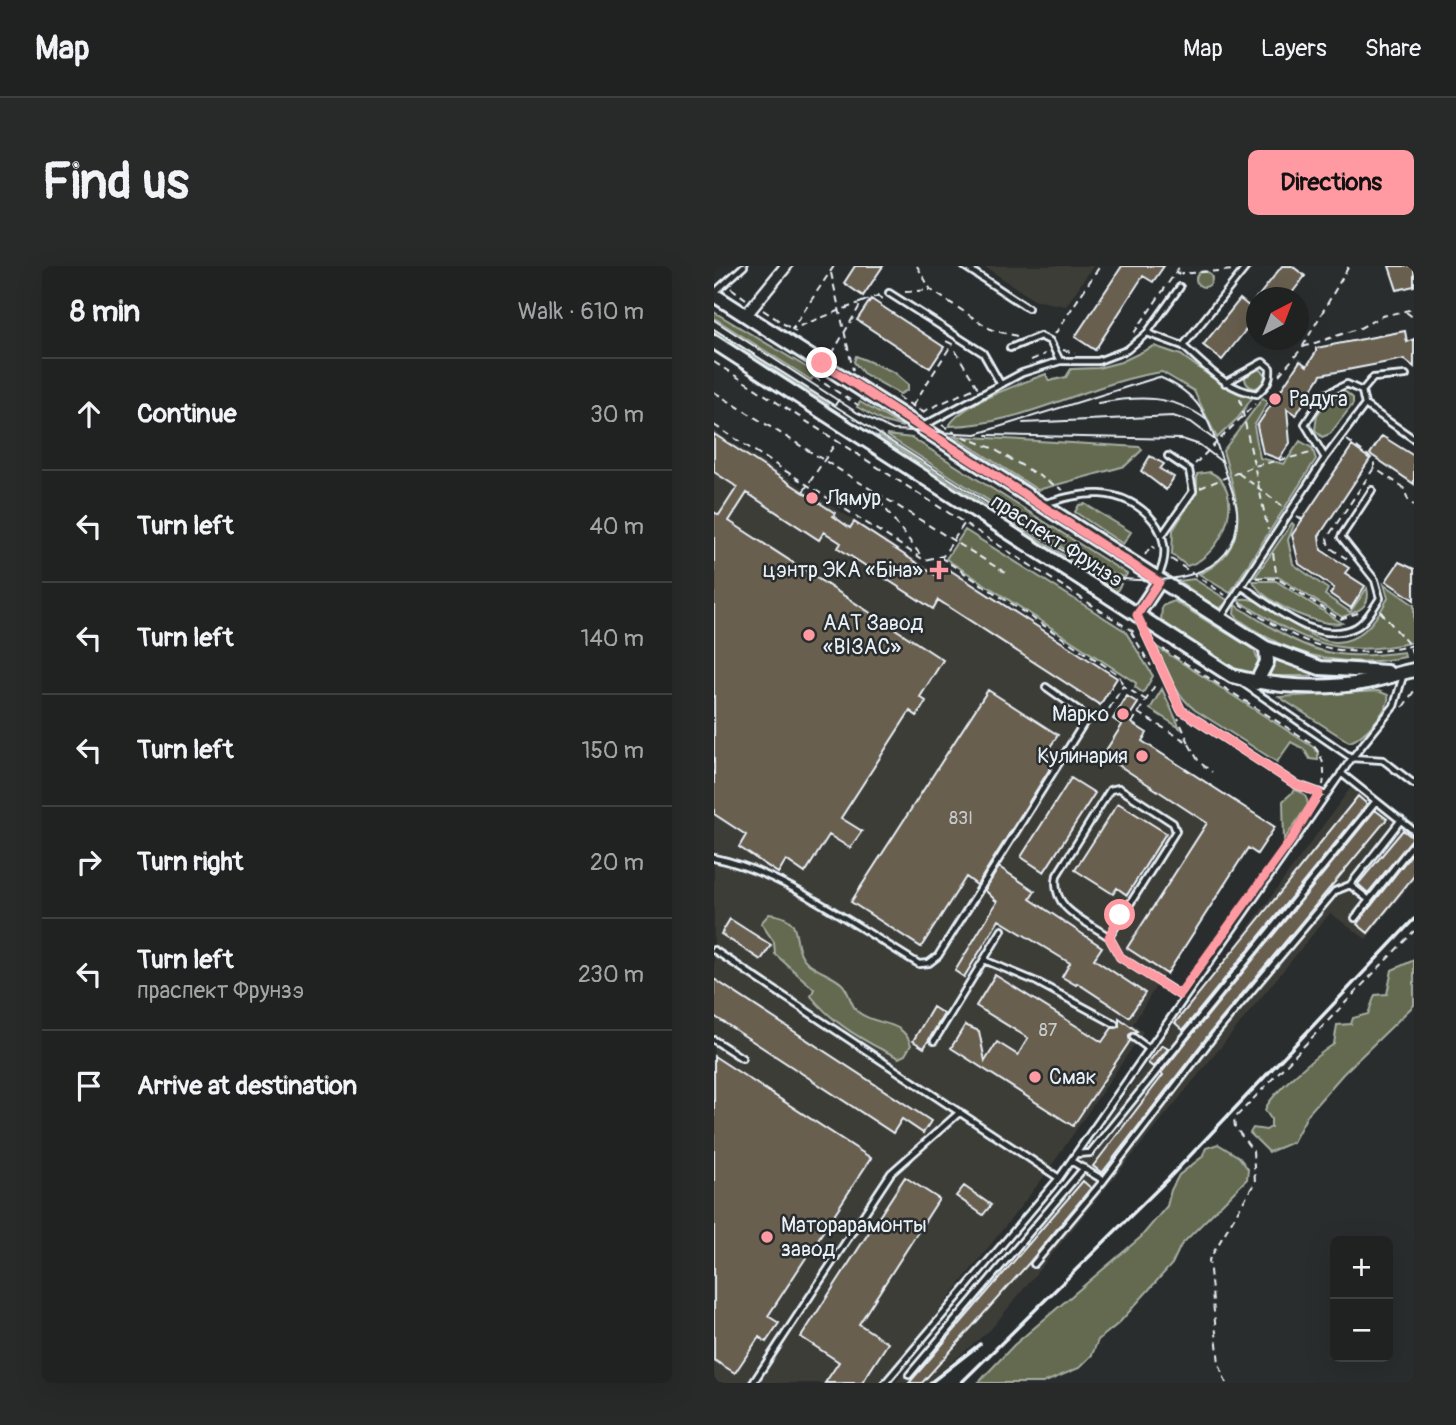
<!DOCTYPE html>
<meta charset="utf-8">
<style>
:root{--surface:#202222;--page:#282a2a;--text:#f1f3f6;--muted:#a2a4a5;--line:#3d3f40;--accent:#ff9aa2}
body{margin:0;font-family:Pangolin,sans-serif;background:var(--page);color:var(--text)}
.controls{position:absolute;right:21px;bottom:21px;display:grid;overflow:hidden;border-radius:10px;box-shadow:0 7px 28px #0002}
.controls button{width:63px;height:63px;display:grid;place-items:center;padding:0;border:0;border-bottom:2px solid var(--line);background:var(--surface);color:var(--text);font:35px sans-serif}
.compass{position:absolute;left:532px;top:21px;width:63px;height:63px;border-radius:50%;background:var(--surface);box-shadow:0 7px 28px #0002;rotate:42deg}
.stop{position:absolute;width:21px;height:21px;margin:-16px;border:5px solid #ff9aa2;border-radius:50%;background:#fff}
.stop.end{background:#ff9aa2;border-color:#fff;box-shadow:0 2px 7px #0008}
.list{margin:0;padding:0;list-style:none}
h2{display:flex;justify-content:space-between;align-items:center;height:91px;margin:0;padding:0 28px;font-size:30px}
h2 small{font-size:23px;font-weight:400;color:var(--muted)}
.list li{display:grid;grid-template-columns:46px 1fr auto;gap:21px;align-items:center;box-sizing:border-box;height:112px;padding:0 28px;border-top:2px solid var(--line)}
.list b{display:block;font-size:26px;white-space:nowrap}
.list p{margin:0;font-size:23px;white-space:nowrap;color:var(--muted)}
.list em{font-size:23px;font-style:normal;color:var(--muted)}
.icon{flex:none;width:38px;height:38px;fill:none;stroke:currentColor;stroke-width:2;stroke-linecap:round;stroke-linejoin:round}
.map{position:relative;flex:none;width:700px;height:1117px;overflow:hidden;border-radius:10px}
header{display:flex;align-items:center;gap:42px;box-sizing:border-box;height:98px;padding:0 35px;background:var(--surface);border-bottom:2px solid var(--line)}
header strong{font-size:33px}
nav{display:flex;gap:38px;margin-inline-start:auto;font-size:24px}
.intro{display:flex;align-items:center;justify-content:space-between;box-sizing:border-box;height:168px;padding:0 42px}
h1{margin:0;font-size:49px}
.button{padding:18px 32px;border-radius:10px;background:var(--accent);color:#111;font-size:24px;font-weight:700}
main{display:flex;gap:42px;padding:0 42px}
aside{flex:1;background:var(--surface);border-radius:10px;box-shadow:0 7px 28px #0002}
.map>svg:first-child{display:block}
.built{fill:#3d3c38}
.green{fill:#646b50;stroke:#a6aea4;stroke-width:2}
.building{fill:#695e50;stroke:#e8f1f8;stroke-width:2}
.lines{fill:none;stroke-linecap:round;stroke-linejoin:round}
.lane-casing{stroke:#e8f1f8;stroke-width:10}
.street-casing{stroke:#e8f1f8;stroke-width:15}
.secondary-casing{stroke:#e8f1f8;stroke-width:18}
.path{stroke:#e8f1f8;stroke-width:2;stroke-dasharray:7 5;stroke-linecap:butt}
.lane{stroke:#2a2d2e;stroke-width:4.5}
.street{stroke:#2a2d2e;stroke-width:10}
.secondary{stroke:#2a2d2e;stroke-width:12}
.tram{stroke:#e8f1f8;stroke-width:2}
.rail{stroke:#e8f1f8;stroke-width:3.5}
.route{stroke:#ff9aa2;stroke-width:9}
.poi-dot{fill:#ff9aa2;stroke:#2a2d2e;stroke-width:2.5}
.labels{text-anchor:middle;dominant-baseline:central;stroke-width:5;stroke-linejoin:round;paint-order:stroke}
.number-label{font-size:18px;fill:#c8ccce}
.poi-label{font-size:21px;fill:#e8f1f8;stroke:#2a2d2e;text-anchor:start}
.street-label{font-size:21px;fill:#e8f1f8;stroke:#2a2d2e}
</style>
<header>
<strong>Map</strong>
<nav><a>Map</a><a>Layers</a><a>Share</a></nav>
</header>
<div class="intro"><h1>Find us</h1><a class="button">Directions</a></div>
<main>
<aside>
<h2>8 min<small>Walk · 610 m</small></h2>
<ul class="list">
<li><svg class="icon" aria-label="ahead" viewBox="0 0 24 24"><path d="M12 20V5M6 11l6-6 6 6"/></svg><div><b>Continue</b></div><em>30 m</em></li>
<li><svg class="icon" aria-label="left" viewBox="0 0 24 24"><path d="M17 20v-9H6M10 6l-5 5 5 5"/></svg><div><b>Turn left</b></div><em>40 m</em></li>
<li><svg class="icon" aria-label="left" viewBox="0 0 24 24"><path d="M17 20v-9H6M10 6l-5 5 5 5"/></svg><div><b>Turn left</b></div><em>140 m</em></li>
<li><svg class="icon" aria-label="left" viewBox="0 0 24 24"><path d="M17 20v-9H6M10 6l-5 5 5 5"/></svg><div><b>Turn left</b></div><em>150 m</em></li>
<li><svg class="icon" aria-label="right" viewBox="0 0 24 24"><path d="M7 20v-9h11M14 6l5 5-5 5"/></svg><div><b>Turn right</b></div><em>20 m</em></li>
<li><svg class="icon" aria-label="left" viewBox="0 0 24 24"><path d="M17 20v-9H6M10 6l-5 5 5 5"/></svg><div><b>Turn left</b><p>праспект Фрунзэ</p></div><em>230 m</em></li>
<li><svg class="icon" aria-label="arrive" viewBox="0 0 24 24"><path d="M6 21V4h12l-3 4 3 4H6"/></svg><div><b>Arrive at destination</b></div></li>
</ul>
</aside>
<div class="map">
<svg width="700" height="1117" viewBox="0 0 700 1117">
<rect width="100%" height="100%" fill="#2a2d2e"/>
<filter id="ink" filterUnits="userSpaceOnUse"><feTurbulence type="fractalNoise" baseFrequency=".0143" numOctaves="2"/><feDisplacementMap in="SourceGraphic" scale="14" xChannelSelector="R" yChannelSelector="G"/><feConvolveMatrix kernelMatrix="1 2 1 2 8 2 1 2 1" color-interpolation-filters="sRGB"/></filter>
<g filter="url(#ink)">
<path class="built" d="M270,0H379L352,40L320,34Z
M0,165L221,306L228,297L403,412L386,438L387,445L408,459L412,453L433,467L428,475L561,561L543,588L534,583L437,728L419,758L429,766L329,912L168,1117H0Z
M638,520L700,568V614L652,673L616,647L277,1063L213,1117H181L354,913L455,764L521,680Z"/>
<path class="green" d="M482 13a8 8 0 1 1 16 0a8 8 0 1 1-16 0Z
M0,46L102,107L97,114L0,52Z
M0,64L115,138L112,141L0,69Z
M440,80L467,89L504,116L538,132L524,152L503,172L480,125L448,106C375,116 308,160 235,160C248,137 306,118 332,108L335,115L352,111L357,103L384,102L407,96Z
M142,90L180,106L194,118V124L186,128L149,107L140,96Z
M531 112a10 10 0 1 1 20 0a10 10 0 1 1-20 0Z
M632,126L639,132V138L616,168L608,171L601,164L603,149L618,128Z
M549,132L554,136L540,160L546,192L570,198L586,175L598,182L602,193L516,327L485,308C542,283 522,230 509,185Z
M146,136L189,161L168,155L143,141Z
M172,169L198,172L413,308L411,311L385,305Z
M165,170L382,310L407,318L401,328L162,175Z
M240,170L426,181L428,184L411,200L324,224Z
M496,206C533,223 512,289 473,300L458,288L459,264L483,226V208Z
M371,238L417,266L409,278L361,246L365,239Z
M578,257L580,259L574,274L579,298L614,323L611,329L636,346L653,322C658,341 643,346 628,351L564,311H541Z
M251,264L411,365L439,410L429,427L421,421L422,417L232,293Z
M480,313L515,335L505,343L465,315Z
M539,315H562L628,357C607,362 547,336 539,315Z
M670,318L700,339V376C620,394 589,374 523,334C564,319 619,437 674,332Z
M460,335L540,384L545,398L540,406L527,408L447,356L448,340Z
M521,339C589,381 607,397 690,386L691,391C639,402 586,393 541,364C534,359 525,355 520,348Z
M440,379L599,481L604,487V494L596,493L590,483L577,476L563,496L481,444C461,428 451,402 440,379Z
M558,393L598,407V410H554Z
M448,423L466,462L436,443Z
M664,425L674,429C677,442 648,474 635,476L565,431Z
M581,524C589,526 593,530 594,539L570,574L569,535Z
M55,648C96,652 72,679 95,698C105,706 118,709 128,718C136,726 136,739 144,746C163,761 188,752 197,779L191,789L185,792C153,777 119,758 97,730L100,723L61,688L60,676L47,657Z
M700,694V739L629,808L594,848L579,876L555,886L536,867L539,862L552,864L557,861V853L551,844C557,827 603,789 620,778L623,759L637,758L639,752L654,748L661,729L673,728L678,704Z
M504,878L525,891L534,903L533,913L467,979L458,998L405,1057L384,1074L378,1089L365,1102L329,1117H264L300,1079L427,971L453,940L457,924L465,909L488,891L492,882Z"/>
<path class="building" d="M141,0H169L149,30L130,17Z
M408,0H450L439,16L429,10L381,84L361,71Z
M568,0H578L591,10L574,32H543Z
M675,0H700V20L683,24Z
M542,32V51L508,94L489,79L526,33L536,41Z
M157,33L230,81L216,102L143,54Z
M691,65L693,76L700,73V101L690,93L607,109L582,149L573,143L576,177L565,193L549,187L543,160L586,95L593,100L602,86V82Z
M0,168L121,247L119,250L136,262L140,256L221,309L228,299L403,412L386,439L224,334L219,343L124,282L127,277L110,266L105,274L33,227L15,255L229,394L206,431L212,435L203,450L196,445L127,552L148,565L136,582L115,569L91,607L72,594L64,607L25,581L32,569L0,548V246L5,249L23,221L0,206Z
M668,170L700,190V218L656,188Z
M638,180L656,193L605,270L607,284L635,302L631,307L651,320L637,342L616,328L620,322L585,298L578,269Z
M436,190L450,198L446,203L460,211L452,224L427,205Z
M685,296L700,303V334L672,315Z
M274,424L344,469L332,487L342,493L263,619L252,611L207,681L137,636Z
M413,430L424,437L413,454L433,467L428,475L561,561L543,588L534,582L453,708L413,682L493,557L389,489L408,459L399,453Z
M357,512L381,527L330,606L307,591Z
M644,530L653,538L469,764L461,757Z
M404,537L452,567L413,629L403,622L399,628L361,604Z
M661,544L673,553L499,763L388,907L379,900L449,809L447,807Z
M689,564L699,572L654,627L644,618Z
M700,585V610L654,667L643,658Z
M285,601L321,625L316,633L388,681L380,693L431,727L415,751L363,717L362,719L348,711L356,697L285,654L250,711L241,705L283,636L271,624Z
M16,653L57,679L47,694L7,668Z
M281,709L388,776L398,762L405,761V752L423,765L415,769L416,775L359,860L237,782L251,759L265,765L271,795L283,776L304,789L314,772L262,740Z
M0,713L217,855L209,867L188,853L179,867L0,750Z
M219,741L230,748L210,782L199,775Z
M448,779L454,783L439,801L434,797Z
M0,790L157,892L54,1050L65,1057L52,1076L45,1071L21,1107L0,1094Z
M191,911L225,933L145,1058L174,1077L148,1117H111L125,1096L87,1071Z
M369,915L377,922L315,997L208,1117H195Z
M250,920L277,939L269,949L242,930Z"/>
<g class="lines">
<g class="lane-casing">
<path id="lane" d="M250,0L314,42
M0,27L30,0
M175,27L269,87L286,117
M433,67L466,21
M469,80C492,100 512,124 543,128C552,120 557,115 556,102L549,96L511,117
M296,82L326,70L336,75L346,95
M648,125L659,112L692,109
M209,160L308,107L346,95H384L413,84L433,67L469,80L533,0
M611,192L591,158L610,129L633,118L648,125L651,139L700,173
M332,237C350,232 368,227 386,228C428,230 466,269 444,310
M449,268L479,225L475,204L454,190
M527,320C559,340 602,381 642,361C652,356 660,341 666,332L661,314L627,271L658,224
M425,353L467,444L581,518L612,529
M506,353L611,192L651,139
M530,418L638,492L669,494L700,518
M627,507L700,565
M0,592C67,605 146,663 205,698L215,697L224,690L370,457L366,445L332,421
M636,619L655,634
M641,652L700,577
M395,671C371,654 336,643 343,609L396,524L405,522L459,557L462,565L395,671L406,691L469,731
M0,684L345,912
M270,694L323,716L401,758
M419,771L434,782
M0,774L28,792
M220,775L288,664
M362,888L376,887L662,535
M357,895L389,914
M320,998L390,914L503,766L621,625L636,619L687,554
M195,1109L370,902
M39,1117L177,907L246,846
M171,1117L345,912L638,492L680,440L689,410"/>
</g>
<g class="street-casing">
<path id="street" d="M32,49L72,0"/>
</g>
<g class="secondary-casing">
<path id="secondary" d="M0,29L552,382L606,402L673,406
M0,76L518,410C558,421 611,424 653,416C669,413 684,407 700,404
M423,349L445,316
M542,417L553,396L552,382"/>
</g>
<path class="path" d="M120,0L78,63L148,36
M203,0L217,24L278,64L303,70
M117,7L139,104
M462,8L519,4
M17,22L32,33
M191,26L216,24
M163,29L169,33
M49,44L82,66
M692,46L700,52
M420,67L466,0
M341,68L386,0
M589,80L635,0
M349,84L361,87
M118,88L148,36L168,28
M317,94L331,88
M0,96L423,368
M565,109L589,81L646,62L668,50L700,43
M100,111L144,139
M0,126L295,309
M184,131L212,148
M526,133L554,264
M121,139L128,129
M199,139L238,78L232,75
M208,146L263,121L238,79
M0,159L210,294L229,290L250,258
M228,159L243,168L278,182L349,224
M633,174L660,194V202L689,221L695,236L700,239
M481,198L541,138
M524,207L570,241
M486,222L540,200L597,187
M158,225L208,291
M89,226L123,175
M583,250L589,254
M559,287L563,312
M431,289L437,280L441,282
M226,291L405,409L409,420
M457,293L511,329
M633,293L615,281L613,272L660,202
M542,312L564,313L626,353L647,346
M525,337C587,378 624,397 700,379
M666,345L696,380L699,391
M417,366L437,400
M449,383L596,476C609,489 612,501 609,519
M689,441L700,425
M395,443L409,420L432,434
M424,447L475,477L464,452
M418,457L443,416
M475,478L485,496L498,506
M512,1117L505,1098L495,994L541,916L539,885L521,861L520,853L700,665"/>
<use href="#lane" class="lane"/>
<use href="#street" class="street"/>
<use href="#secondary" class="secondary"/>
<path class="tram" d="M0,54L142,146L179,164L262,168L445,111C489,129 495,155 509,197C513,212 521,229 523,244C529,318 437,321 387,309L0,63
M384,137C425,130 458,128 493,154
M309,157L459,150L477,156L501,174
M273,169L468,173L486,179L508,196"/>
<path class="rail" d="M216,1117L266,1078
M247,1117L453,914L700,653"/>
</g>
</g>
<g class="lines" filter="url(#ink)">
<path class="route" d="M108,97L445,316L423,349L467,444L581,518L605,527L579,571L465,729L406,691L395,671L406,649"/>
</g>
<g class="poi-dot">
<circle cx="561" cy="133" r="7"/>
<circle cx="98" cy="232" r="7"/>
<path d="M221.5 293.5h7v7h7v7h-7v7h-7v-7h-7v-7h7z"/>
<circle cx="95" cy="369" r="7"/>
<circle cx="409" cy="448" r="7"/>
<circle cx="428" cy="490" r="7"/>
<circle cx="321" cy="811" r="7"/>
<circle cx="53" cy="971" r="7"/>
</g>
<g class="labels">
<g class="number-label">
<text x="247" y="552">83І</text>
<text x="334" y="764">87</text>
</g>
<g class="poi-label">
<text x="575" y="133">Радуга</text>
<text x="112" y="232">Лямур</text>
<text x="209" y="304" text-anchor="end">цэнтр ЭКА «Біна»</text>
<text x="109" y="357">ААТ Завод<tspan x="109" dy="24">«ВІЗАС»</tspan></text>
<text x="395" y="448" text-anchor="end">Марко</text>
<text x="414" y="490" text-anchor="end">Кулинария</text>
<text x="335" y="811">Смак</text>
<text x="67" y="959">Маторарамонты<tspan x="67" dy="24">завод</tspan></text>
</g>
<g class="street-label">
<text transform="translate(343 275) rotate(33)">праспект Фрунзэ</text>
</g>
</g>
</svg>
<div class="controls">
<button>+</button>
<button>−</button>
</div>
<svg class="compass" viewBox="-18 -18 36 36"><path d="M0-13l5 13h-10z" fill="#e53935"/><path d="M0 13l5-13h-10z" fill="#a2a4a5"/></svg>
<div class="stop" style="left:406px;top:649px"></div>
<div class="stop end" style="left:108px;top:97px"></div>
</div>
</main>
